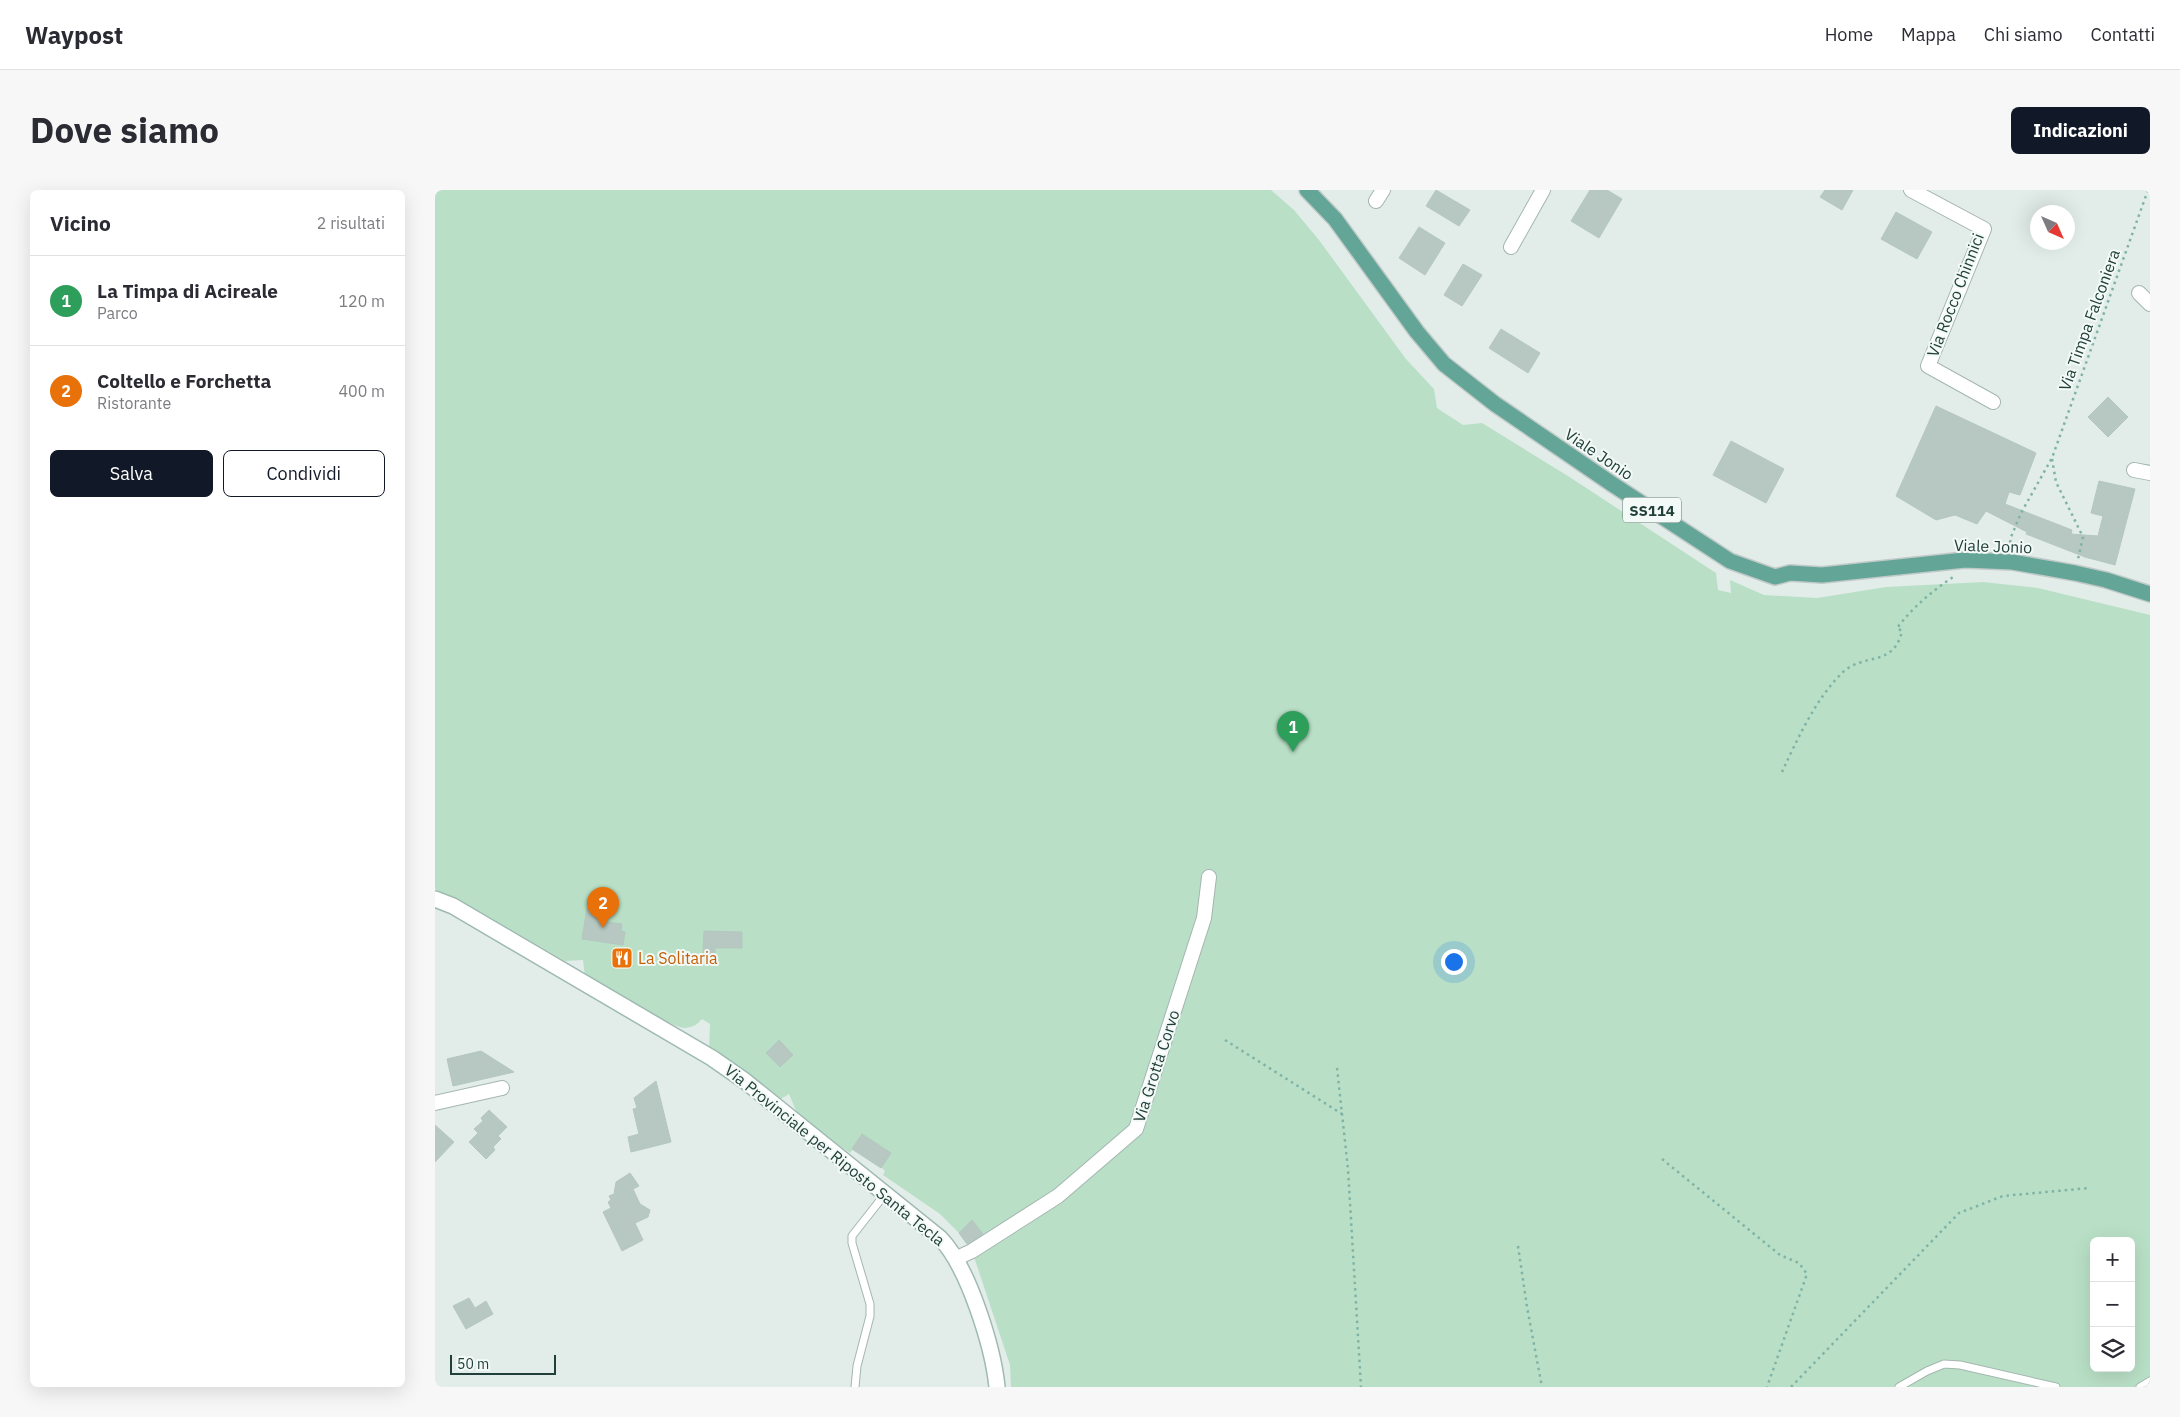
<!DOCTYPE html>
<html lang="it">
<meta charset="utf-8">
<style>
:root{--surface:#fff;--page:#f7f7f7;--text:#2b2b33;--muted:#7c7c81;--line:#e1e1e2;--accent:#111827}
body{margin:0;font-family:"IBM Plex Sans",sans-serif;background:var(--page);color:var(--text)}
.controls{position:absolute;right:15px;bottom:15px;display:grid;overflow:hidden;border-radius:8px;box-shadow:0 5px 20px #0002}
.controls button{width:45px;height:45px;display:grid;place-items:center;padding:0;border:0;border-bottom:1px solid var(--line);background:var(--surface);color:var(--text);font:25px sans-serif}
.compass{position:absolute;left:1595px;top:15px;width:45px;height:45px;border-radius:50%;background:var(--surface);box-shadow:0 5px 20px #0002;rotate:135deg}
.scale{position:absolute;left:15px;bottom:12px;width:106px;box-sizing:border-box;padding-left:5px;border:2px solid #204039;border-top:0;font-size:14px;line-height:18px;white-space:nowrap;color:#204039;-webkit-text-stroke:4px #f3f9f6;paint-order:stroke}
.you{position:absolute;left:1018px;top:771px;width:18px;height:18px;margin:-12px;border:4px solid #fff;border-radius:50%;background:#1a73e8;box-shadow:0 0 0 8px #1a73e833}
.badge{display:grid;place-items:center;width:32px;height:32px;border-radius:50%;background:var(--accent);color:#fff;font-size:16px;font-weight:700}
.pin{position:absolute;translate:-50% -41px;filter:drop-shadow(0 1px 2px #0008)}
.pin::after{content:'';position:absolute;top:26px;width:18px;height:15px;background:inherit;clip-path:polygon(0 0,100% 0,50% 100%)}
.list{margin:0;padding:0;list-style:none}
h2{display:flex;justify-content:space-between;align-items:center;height:65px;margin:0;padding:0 20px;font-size:21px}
h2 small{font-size:16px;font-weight:400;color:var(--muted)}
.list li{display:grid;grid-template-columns:32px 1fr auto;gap:15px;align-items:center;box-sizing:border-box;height:90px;padding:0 20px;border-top:1px solid var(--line)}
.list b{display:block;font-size:19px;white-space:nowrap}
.list p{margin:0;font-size:16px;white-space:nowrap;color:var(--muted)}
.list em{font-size:16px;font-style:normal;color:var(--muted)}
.actions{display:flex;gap:10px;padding:15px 20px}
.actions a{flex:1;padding:11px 0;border:1px solid var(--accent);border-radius:8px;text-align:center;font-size:18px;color:var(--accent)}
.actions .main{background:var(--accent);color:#fff}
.icon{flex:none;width:28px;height:28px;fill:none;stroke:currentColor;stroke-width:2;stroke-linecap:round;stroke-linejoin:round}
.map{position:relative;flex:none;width:1715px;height:1197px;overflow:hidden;border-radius:8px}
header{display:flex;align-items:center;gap:30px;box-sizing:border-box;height:70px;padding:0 25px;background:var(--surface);border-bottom:1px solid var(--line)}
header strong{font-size:24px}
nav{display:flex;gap:28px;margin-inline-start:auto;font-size:18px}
.intro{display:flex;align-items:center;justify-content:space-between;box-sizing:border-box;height:120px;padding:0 30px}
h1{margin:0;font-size:35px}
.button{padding:12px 22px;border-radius:8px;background:var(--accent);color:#fff;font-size:18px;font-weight:700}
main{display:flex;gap:30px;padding:0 30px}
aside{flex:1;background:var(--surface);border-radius:8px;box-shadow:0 5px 20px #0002}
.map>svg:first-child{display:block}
.green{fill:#b9e0c6;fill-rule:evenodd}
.building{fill:#b7c8c2;stroke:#b4c7c0}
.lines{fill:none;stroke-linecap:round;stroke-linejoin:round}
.lane-casing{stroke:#a4b6b1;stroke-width:9}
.street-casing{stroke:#a4b6b1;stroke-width:16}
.secondary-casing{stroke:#9fbab2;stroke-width:18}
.primary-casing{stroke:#c1cac8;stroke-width:18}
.path{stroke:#80b3a6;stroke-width:2.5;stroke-dasharray:2.5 4;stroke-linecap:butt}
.lane{stroke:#fff;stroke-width:7}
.street{stroke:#fff;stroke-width:14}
.secondary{stroke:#fff;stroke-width:15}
.primary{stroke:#63a698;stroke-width:15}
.labels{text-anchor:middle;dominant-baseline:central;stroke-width:4;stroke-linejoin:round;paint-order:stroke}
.shield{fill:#f3f9f6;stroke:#5f7872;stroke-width:1}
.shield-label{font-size:15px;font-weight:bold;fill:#204039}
.street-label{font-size:16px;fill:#204039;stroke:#f3f9f6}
.food-label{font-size:16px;fill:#c56008;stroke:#f3f9f6;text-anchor:start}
</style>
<header>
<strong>Waypost</strong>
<nav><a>Home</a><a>Mappa</a><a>Chi siamo</a><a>Contatti</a></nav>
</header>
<div class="intro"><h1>Dove siamo</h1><a class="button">Indicazioni</a></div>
<main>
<aside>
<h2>Vicino<small>2 risultati</small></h2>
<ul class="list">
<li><span class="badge" style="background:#2e9e5b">1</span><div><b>La Timpa di Acireale</b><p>Parco</p></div><em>120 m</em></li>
<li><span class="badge" style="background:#e8710a">2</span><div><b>Coltello e Forchetta</b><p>Ristorante</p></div><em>400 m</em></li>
</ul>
<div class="actions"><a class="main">Salva</a><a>Condividi</a></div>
</aside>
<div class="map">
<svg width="1715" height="1197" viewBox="0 0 1715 1197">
<rect width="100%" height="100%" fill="#e2ede9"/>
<path class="green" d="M0,0H836L859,20L884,50L971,169L999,199L1002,218L1028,235L1047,233L1133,286L1281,383L1283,400L1296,403L1295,390L1329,405L1382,408L1451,397L1548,392L1603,398L1715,425V1197H576L575,1175L537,1061L524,1043L505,1024L448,985L450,981L448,979L418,959L415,963L390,946L362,923L354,904L344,910L311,882L274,858L275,834L267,829C262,835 258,837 250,838C236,838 166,796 150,787L148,770L130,771L27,711L0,699ZM1659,1051H1696V1178H1659Z"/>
<path class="building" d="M1001,0L1035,20L1024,36L991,16Z
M1155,0H1172L1187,9L1164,48L1136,31Z
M1390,0H1418L1407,20L1385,7Z
M1461,22L1497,42L1482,69L1446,49Z
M984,37L1010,53L990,85L964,68Z
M1028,74L1047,85L1027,116L1009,105Z
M1066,139L1105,163L1093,183L1054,158Z
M1673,207L1693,227L1673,247L1653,227Z
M1501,216L1601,263L1585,305L1574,302L1570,314L1637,340L1636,344L1663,346L1668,326L1656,323L1664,291L1700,299L1680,375L1650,367L1591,344L1592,342L1551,321L1542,334L1520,325L1501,330L1461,306Z
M1296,251L1349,279L1331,313L1278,285Z
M152,718L166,720L164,731L187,734L186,741L190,742L188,755L147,749Z
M269,741L307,742V758H280V765L268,764Z
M344,850L358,865L345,877L331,863Z
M46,861L79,882L18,896L12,869Z
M221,891L236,952L196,962L193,947L204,944L198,919L202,918L199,908Z
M54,920L72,937L63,946L66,949L58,957L60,960L51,969L34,952L43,943L39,939L48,931L46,928Z
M0,935L19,952L0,972Z
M427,944L456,963L446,978L417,959Z
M195,983L204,996L198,999L205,1014L215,1020L213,1027L200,1033L208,1050L187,1061L168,1022L176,1018L173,1012L176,1010L174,1006L179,1004L181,992Z
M537,1030L548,1044L532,1054L524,1043Z
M34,1108L40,1118L51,1111L58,1124L31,1139L18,1116Z"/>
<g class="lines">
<g class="lane-casing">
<path id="lane" d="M420,1197L422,1176L435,1126V1114L417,1053V1046L450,1004
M1464,1197L1492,1181L1509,1174L1525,1175L1621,1197
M1705,1197L1715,1191"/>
</g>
<g class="street-casing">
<path id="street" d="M1476,0L1549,39L1493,176L1558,212
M941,11L948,0
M1076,57L1108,0
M1704,103L1715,114
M1699,280L1715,283
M0,913L67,898
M522,1068L537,1061L623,1006L701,939L769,728L774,687"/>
</g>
<g class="secondary-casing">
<path id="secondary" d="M0,709L18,716L277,868L310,891L505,1048C533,1076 558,1157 562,1197"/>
</g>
<g class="primary-casing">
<path id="primary" d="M872,0L900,29L982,142L1009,174L1060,214L1177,294L1295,371L1340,387L1355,383L1387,385L1530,370L1577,372L1640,383L1671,390L1715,404"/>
</g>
<path class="path" d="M1617,269L1621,292L1648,347L1643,369
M1574,359L1576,347L1586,323L1617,268L1713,0
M1347,582C1362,550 1380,510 1406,484C1428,461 1458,479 1467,441L1462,438C1478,417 1496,402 1518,387
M790,850L907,924
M902,878L913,979L926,1197
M1227,969L1345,1065L1364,1073L1372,1084L1332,1197
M1083,1056L1092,1117L1107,1197
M1356,1197L1524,1023L1568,1006L1654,998"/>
<use href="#lane" class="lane"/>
<use href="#street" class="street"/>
<use href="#secondary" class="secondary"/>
<use href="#primary" class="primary"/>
</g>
<defs>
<g id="restaurant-square" transform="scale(1.125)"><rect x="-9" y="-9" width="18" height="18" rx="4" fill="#e8710a" stroke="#f3f9f6"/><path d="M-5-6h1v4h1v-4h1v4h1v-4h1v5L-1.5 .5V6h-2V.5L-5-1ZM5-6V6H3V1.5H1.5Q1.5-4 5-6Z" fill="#fff"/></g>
</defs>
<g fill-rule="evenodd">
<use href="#restaurant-square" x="187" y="768"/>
</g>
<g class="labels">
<rect class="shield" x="1188" y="307.5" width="58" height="25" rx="4"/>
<g class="shield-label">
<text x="1217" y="320">SS114</text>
</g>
<g class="street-label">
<text transform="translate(1520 105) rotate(-69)">Via Rocco Chinnici</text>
<text transform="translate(1654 130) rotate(-70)">Via Timpa Falconiera</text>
<text transform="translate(1164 264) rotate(34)">Viale Jonio</text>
<text transform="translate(1558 356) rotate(2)">Viale Jonio</text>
<text transform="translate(721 876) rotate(-72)">Via Grotta Corvo</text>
<text transform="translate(400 965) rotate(39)">Via Provinciale per Riposto Santa Tecla</text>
</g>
<g class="food-label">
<text x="203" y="768">La Solitaria</text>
</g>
</g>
</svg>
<div class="controls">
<button>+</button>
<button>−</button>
<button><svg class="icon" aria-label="layers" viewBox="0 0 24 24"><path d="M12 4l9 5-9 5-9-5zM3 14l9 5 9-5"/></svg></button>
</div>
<svg class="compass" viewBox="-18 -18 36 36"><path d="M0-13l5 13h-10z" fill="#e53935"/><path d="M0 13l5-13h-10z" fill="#7c7c81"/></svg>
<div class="scale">50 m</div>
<div class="you"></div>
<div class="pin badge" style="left:858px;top:562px;background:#2e9e5b">1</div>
<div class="pin badge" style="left:168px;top:738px;background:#e8710a">2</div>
</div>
</main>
